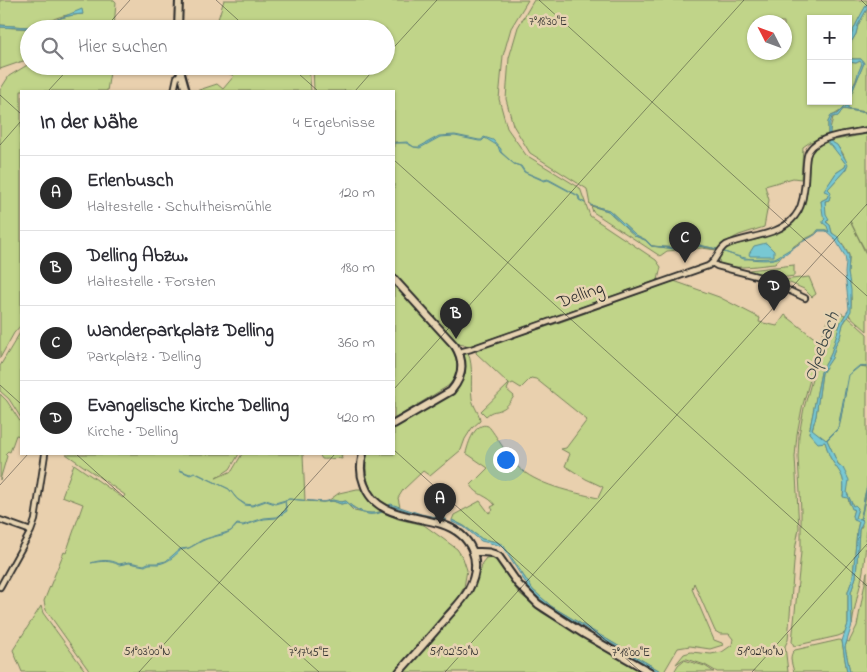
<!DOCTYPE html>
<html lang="de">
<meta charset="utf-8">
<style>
:root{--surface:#fff;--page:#f2f2f3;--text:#2b2b33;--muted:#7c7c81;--line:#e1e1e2;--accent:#2b2b2b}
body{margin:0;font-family:"Indie Flower",sans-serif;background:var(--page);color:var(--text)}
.controls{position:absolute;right:15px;top:15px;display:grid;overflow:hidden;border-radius:0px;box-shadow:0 1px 4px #0004}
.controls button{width:45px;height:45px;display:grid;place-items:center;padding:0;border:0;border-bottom:1px solid var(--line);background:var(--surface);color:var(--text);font:25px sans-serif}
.compass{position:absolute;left:747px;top:15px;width:45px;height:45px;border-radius:50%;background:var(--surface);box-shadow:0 1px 4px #0004;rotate:312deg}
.you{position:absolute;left:505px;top:459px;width:18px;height:18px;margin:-12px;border:4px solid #fff;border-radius:50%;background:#1a73e8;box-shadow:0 0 0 8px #1a73e833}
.badge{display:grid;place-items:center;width:32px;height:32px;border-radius:50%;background:var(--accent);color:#fff;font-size:16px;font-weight:700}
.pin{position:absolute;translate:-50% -41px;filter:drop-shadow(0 1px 2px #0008)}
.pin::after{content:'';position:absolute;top:26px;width:18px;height:15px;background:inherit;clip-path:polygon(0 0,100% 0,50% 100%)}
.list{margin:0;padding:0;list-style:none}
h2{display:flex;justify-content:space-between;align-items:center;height:65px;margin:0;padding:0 20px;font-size:21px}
h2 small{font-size:16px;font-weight:400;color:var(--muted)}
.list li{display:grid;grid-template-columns:32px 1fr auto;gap:15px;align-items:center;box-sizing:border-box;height:75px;padding:0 20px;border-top:1px solid var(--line)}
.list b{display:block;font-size:19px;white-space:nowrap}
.list p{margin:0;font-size:16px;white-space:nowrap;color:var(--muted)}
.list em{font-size:16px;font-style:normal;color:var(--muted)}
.icon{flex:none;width:28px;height:28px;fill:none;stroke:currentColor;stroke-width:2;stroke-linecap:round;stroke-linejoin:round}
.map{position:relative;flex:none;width:867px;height:672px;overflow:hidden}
.search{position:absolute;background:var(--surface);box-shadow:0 1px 4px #0004;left:20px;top:20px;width:375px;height:55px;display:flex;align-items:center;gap:12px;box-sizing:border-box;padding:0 18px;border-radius:28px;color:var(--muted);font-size:19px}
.panel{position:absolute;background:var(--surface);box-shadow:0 1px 4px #0004;left:20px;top:90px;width:375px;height:365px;border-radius:0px}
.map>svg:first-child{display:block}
.green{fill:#c0d489;stroke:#76805a;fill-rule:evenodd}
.water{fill:#78c8d3;stroke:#598990}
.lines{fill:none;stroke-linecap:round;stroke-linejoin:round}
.street-casing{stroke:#2b2b2b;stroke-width:8}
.secondary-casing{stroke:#2b2b2b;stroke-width:10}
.street{stroke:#e6d3b1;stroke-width:4.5}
.secondary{stroke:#e6d3b1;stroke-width:6}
.ticks{fill:none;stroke:#2b2b2b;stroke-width:1;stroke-opacity:0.45}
.labels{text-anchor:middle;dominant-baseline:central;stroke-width:5;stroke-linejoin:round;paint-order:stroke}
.street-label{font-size:18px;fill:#2b2b2b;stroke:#e6d3b1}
.water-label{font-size:19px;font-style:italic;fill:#374344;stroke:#e6d3b1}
.ticks-label{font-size:12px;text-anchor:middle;fill:#2b2b2b;stroke:#e6d3b1;stroke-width:5;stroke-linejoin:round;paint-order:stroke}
</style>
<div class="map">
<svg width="867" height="672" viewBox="0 0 867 672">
<rect width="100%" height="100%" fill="#e9d0ae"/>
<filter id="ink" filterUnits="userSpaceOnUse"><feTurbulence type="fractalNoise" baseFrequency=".02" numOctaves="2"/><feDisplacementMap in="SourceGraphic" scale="10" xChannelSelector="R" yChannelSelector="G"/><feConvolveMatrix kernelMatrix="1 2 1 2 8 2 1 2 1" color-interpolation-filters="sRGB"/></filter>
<g filter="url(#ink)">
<path class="green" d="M0,0H114L116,2L114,28L44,29C52,18 70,15 83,14C68,14 52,16 42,28L0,25Z
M224,0H528L511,28L503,56L499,99L507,128L526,155L580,188L590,216L656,260L661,267L658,280L470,346L458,344L394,274V143L398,142H394V91H346L344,89L345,91H314L313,66H361L371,70L372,68L368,66H386V29H215Z
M534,0H867V4L856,24L854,34L848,42V19H811V101H846V108C840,110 837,114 831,116L828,122V135L810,142L803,147L801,179L793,178L765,186L769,200L764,227L739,235L724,243L717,249L699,245L676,248L652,246L646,240L636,235L609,210L590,205L587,189L530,153L513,125L506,99L509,58L518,27ZM754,22H784V52H754Z
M867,9V112L847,109L848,102L864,63L861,59H848L850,44L856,34L858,25Z
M0,27L31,29H29V59L0,69Z
M860,61L862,63C858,75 854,86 848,97V62L856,63Z
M29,64V66H111L107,91H21V325L14,333L0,358V90L9,76Z
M214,66H309L311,91H196L217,84L223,89L234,76Z
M843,109L867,113V128L829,135L833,117L838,116Z
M867,134V254L850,221L867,256V331L849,315C855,300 847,285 848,271C848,266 850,260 849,255C846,247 838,237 832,233L830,225L826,222L825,201L829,200L831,192L828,189L846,169C847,157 841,147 830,141Z
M829,141L846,164L845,167L836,173L825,190L829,193L827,198L821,201L830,233L826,230H818C815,235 811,236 805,239C794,245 783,254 775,264C761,265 730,271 719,263L720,254C728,245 739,244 751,241C805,228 806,208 810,157C813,147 819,143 829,141Z
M591,206L608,211L635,236L645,240L651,246L676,249L699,246L716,250L702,248L667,251L660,256L593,212Z
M794,265V276L781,278L773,281L740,271Z
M809,277L816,294L812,297L804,289L783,280Z
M674,281L719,297L760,318L759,322L777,326L785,315L817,340L814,365L802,408L797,434L795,457L799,528L795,550L788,640L785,646L788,672H717L705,665L687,659H684L676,664L684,654L691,652L711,654L722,652L732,645L733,639L729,634H720L715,631L694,583L692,589L714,640L722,643L723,645L710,649L690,646L678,648L664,672H662L551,606L533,590L503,545L497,542L482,539L464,526L452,520L454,515L480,501L489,513L493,510L491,507L495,505C488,495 477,496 471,485L488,468L466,453C468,444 475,421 488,426C491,427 510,460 517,466C536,485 572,492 598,498L603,487L586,479L565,466L570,454L561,449L566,448L587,420L536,379L531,378L521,388L513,383L509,385L507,390L514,396C511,401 507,407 502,409C495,413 494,409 486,416L481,411L509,384L476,353L477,349L555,324Z
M394,282L449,341L447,343C459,356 461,373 448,386L394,419Z
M833,310L845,315L841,322L830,356L821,372L809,433L825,442C827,447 828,452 830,457C840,475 846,473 843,496L848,498L849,503L854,509L852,516L859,521L857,530L853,577L848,592V624L845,633L838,636L794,646L792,642L801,552V511L798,457L799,435L804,408L816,365L820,340Z
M848,317L867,334V367H859L867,368V487C863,497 864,508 860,519L855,518L858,508L853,506L847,493L843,468L838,464L827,440L839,428L846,389L838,428L826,440L812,430L816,416L822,373L832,358L836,344L840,337L843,324Z
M21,331V418L9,399L0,391V366Z
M466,353H468C474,367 470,383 472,398C473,407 480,413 480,421L472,428L465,439L461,450L430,476L423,471L403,490L398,498L400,507C396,506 392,506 389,505C367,499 364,471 367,454H394V428L452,392L463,355Z
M0,394L7,401L21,423V436L16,435L10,452L8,451L5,454L7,456L0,480Z
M66,454H239L230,469L216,478L232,471L242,454H303L305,501L323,502L333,501L341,504L346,503L354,511L370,514L382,512L398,519L424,525L457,549L463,558L467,570L464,587L457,600L394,672H90L46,610L44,601L64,552L66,553L83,504L62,496L74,464L123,498L125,495Z
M319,454H347L341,455L342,459C335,457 329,460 322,459Z
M357,489H362L372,505L381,511C368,517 355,510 346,501C340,503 335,500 328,501L339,493Z
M867,490C867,517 867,544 863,571C860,589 854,606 852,625L851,592L856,577L859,530L862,526L861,519Z
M492,557L497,561L518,592L541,612L644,672H401L460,604L477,570H481L482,563L486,558Z
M867,572V672H850L845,647L847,641L849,642L857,626Z
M41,606L43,613L86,672H22L13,650Z
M839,640L842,641L847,672H794C792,664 788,655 795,650Z
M684,660L705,666L714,672H674L678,665Z"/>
<path class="water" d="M867,4V9L858,25L856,34L850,44L848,50C848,37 860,16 867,4Z
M82,9L83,14C70,15 52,18 44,29L0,27V25L42,28L46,24Z
M848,59H861L864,63L848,102V109L867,113L843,109L838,116L832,117L830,123V141L837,145L848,164L846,169L828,189L831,192L829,200L825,201L826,214L829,219L826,222L830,225L832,233L838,237L849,256L848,273L851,290V311L843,324L840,337L836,344L832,358L822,373L816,416L812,429L826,440L838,428L848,375L859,366L867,367H859L849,375L839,428L827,440L838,464L843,468L849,480L847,493L853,506L855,505L858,508L855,518L860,519C864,508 863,497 867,487L861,519L863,521L859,530L856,577L851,592L852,625L845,647L850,672H847L842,641L848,624V592L853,577L857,530L859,522L854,520L852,516L854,509H852L848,498L843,497C846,474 840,475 830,457C828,453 827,447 825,442L818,443L809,433L821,372L830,356L841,322L849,309L845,273L846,262L845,256L835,239L826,231H819C815,236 809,238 803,241C795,246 788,253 780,257C765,264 736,257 722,251L744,259L775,258L816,234L818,230H826L829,232L827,226L823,223V221L825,219L823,215L821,201L827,198L829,193L824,191L836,173L845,167L846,164L832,146L828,144V122L831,116L837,114L844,107L846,108V103C851,99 850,87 856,82L858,73L862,64L860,61L856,63L848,62Z
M455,135L479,140H482L484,137L493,140L501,149V152L514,164L521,166L525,172L544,180L548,179L579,196L580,200L585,203L579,200L578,196L548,180L544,181L524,172L520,166L514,164L500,152L498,146L485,138L482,141H479L455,136L440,137L420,148L414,147L406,143H394L407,142L414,147H419L439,136Z
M590,205L609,210L636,235L646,240L652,246L676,248L699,245L717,249L699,246L676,249L651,246L645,240L635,236L608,211Z
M766,243L774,251V256H750L749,254L754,246Z
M179,470L190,474L194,472L229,489L237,499L245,504L252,505L266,500L275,503L289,499L323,502L333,500L341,502L346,501C357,512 368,515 382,512C369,518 355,511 346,503L341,504L333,501L323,502L289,499L285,501L287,511L276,518L264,519L243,526L237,525C227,538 215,534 202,541C194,545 190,549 180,550C175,557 166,563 158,564C152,564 150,563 145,566L129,563L119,565C110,560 101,561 91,563C99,560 111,559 119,564L129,562L144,565L148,563H157L166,561L180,549L189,548L202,540L231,531L237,524L243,525L264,518L276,517L286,510L285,501L275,504L266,501L252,506L245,505L237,499L229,489L195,473L190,475Z
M391,504L421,514L446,519V520L421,515L389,505Z
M452,520L464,526L482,539L497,542L503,545L533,590L551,606L662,672H659L550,607L531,591L502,546L481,541L464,527L452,522Z"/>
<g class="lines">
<g class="street-casing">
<path id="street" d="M174,91L177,77L181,73
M712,263L717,266L760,277L805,298
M459,352L471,349L708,266C717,261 717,251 726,245C748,235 779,237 795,216C801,209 803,199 804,190C806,179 805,167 807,156C812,135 849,134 867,130
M0,520L31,531
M0,587L31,531L35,520L45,454"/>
</g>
<g class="secondary-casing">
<path id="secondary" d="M178,29L179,0
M179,66L186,91
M394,279L455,346C465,362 463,377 451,391L394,424
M363,454C360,464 360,474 364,484C375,517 413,515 441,524C472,534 484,561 468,591C463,600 454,609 447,617C431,636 415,654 399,672
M474,552C484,552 491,551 499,557L518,584L538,604L584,634L650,672"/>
</g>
<use href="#street" class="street"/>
<use href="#secondary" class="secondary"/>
</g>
</g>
<path class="ticks" d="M216,0L248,29M539,0L867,296M861,0L867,6M104,29L130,0M386,56L437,0M290,66L318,91M48,91L71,66M355,91L377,66M0,95L21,114M0,145L21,121M394,160L867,586M0,385L21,404M394,389L744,0M394,450L641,672M76,454L319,672M0,485L28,454M139,672L335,454M445,672L867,204M752,672L867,544"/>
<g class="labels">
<g class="street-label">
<text transform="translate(581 296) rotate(-20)">Delling</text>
</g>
<g class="water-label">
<text transform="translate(822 347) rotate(-69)">Olpebach</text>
</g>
</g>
<g class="ticks-label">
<text x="548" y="25">7°18'30"E</text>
<text x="147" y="655">51°03'00"N</text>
<text x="454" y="655">51°02'50"N</text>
<text x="760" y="655">51°02'40"N</text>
<text x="309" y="656">7°17'45"E</text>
<text x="631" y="656">7°18'00"E</text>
</g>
</svg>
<div class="controls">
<button>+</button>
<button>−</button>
</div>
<svg class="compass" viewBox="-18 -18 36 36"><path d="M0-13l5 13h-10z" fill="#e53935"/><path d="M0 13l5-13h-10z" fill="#7c7c81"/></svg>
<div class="you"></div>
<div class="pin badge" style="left:440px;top:524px">A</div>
<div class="pin badge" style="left:456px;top:339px">B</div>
<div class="pin badge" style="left:685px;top:263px">C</div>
<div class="pin badge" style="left:774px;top:311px">D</div>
<div class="search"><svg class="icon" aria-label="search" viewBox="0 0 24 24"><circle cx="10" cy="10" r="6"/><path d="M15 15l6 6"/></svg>Hier suchen</div>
<section class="panel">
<h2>In der Nähe<small>4 Ergebnisse</small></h2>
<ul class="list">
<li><span class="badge">A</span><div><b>Erlenbusch</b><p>Haltestelle · Schultheismühle</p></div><em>120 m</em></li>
<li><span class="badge">B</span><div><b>Delling Abzw.</b><p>Haltestelle · Forsten</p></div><em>180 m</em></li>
<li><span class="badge">C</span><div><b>Wanderparkplatz Delling</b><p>Parkplatz · Delling</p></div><em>360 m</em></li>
<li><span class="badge">D</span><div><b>Evangelische Kirche Delling</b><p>Kirche · Delling</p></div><em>420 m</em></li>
</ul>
</section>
</div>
